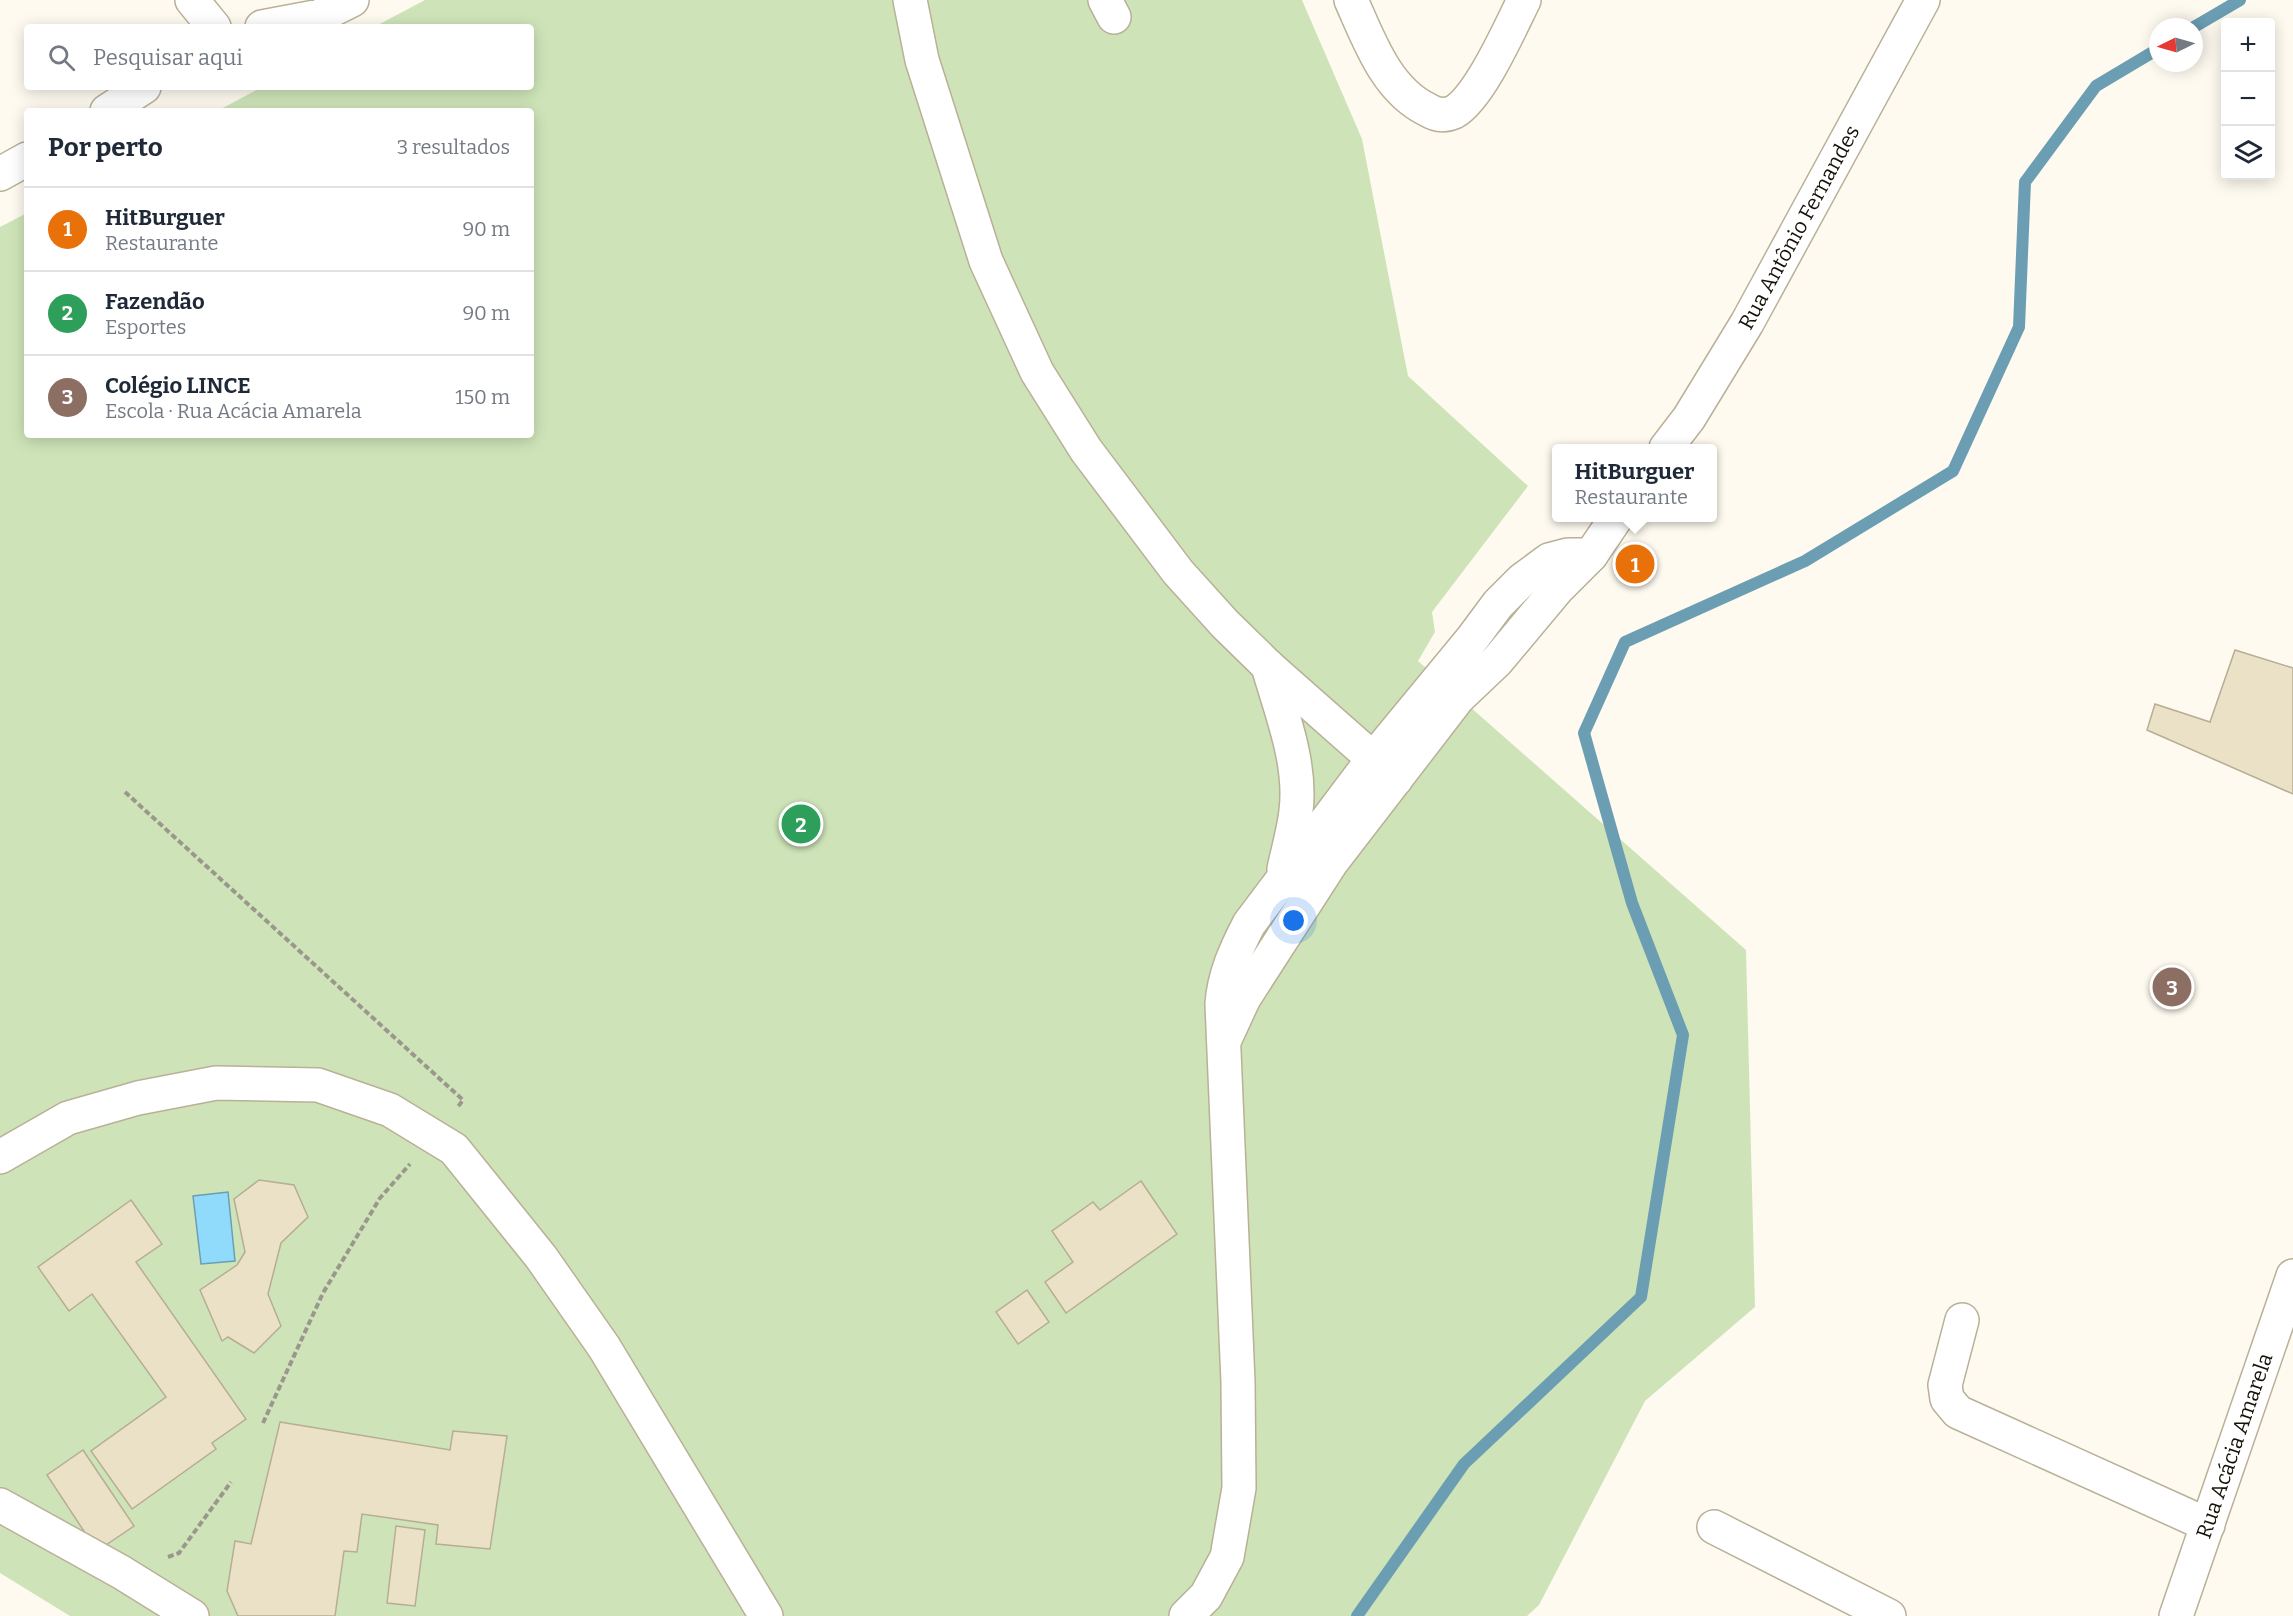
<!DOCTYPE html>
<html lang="pt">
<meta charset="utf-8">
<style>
:root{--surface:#fff;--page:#f2f2f3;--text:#1f2937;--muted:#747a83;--line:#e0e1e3;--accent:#0f766e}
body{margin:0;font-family:Bitter,serif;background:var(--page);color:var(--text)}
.controls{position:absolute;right:18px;top:18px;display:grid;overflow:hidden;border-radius:6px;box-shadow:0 3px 15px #0003}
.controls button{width:54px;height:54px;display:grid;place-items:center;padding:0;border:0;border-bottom:2px solid var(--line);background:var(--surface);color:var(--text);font:30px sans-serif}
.compass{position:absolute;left:2149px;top:18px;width:54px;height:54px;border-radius:50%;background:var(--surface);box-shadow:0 3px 15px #0003;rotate:265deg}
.you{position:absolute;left:1294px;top:921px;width:21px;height:21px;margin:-15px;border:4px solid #fff;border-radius:50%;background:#1a73e8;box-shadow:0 0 0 9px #1a73e833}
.badge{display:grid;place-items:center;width:39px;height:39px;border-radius:50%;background:var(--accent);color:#fff;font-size:20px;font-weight:700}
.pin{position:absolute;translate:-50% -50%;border:3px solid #fff;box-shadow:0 2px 6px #0006}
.popup{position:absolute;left:1552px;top:444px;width:165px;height:78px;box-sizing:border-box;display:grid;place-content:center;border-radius:6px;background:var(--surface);filter:drop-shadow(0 2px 4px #0005);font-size:20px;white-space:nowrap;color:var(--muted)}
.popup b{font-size:22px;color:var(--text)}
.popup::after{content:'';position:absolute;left:50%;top:100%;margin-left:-12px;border:12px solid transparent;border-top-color:var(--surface)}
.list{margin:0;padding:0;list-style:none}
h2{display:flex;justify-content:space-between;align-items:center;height:78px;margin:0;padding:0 24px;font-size:26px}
h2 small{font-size:20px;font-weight:400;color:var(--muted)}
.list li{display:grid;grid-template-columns:39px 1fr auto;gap:18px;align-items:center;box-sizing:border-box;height:84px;padding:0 24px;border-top:2px solid var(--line)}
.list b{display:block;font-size:22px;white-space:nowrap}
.list p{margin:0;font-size:20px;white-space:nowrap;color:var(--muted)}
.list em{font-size:20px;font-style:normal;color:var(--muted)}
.icon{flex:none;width:33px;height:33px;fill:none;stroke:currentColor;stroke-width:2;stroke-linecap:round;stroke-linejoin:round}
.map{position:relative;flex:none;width:2293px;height:1616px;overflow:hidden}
.search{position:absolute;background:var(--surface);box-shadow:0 3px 15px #0003;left:24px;top:24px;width:510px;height:66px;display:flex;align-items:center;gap:15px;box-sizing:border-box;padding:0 21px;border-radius:6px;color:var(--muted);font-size:22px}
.panel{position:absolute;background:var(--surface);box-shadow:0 3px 15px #0003;left:24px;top:108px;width:510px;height:330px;border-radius:6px}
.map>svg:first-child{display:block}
.green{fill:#cee4b8}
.water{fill:#90dbfc;stroke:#6b9eb3;stroke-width:1.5}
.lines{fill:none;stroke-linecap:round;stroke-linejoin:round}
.stream{stroke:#6b9eb3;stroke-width:12}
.building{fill:#ebe1c7;stroke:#b6ad94;stroke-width:1.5}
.minor-casing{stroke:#b9b097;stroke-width:36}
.path{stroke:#9b978d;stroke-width:4;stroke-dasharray:6 3;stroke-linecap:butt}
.minor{stroke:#fff;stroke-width:33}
.labels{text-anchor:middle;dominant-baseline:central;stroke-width:4.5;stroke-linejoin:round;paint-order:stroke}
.street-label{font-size:21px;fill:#151108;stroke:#fefaf0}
</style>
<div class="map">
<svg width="2293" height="1616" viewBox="0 0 2293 1616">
<rect width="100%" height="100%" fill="#fefaf0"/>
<path class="green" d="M425,0H1302L1362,139L1408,376L1528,486L1432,612L1435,632L1418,661L1746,950L1755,1307L1645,1401L1539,1605L1527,1616H70L0,1573V227L27,213V435H531V111H217L262,87H531V27H374Z"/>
<path class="water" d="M228,1192L235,1261L201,1264L193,1196Z"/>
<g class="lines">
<path class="stream" d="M2194,27L2240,0
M1357,1616L1464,1464L1641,1297L1683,1035L1632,903L1584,733L1625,642L1805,561L1953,471L2019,327L2025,182L2096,86L2158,49"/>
</g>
<path class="building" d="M2235,650L2293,668V794L2147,730L2155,704L2210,722Z
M259,1180L294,1185L308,1217L281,1243L268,1294L281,1326L254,1353L228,1337L222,1341L200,1290L237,1265L245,1252L234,1199Z
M1141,1181L1177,1234L1066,1313L1045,1282L1073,1262L1052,1231L1093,1202L1100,1210Z
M131,1200L162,1244L136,1262L246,1419L212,1443L216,1449L132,1509L91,1451L166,1397L92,1294L69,1311L38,1267Z
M1027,1290L1049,1322L1018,1344L996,1312Z
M280,1422L450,1450L453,1431L507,1436L490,1549L436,1544L438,1525L362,1514L357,1552L344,1551L335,1616H238L227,1591L235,1541L251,1544Z
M83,1450L134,1526L97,1551L47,1475Z
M396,1526L425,1530L415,1606L387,1603Z"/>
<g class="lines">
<g class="minor-casing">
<g id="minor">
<path d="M192,0L214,27"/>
<path d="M910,0L922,60L986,261L1037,372L1086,450L1178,572L1225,624L1268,666L1396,779"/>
<path d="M1105,0L1114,17"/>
<path d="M1351,0C1369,40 1386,90 1428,110C1436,115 1445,116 1454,112C1480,97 1510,28 1524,0"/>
<path d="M262,27L320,16L352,0"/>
<path d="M107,111L144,87"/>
<path d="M0,174L27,159"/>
<path id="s1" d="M1666,448L1689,418L1747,323L1923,0"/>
<path d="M1268,666C1281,712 1302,763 1296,811C1294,830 1288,850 1284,869"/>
<path d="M1226,1037L1244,998L1331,863L1458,698L1497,661L1558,588L1591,555L1616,518"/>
<path d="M0,1157L68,1118L138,1098L216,1083L318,1085L390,1110L454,1149L541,1257L604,1347L766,1616"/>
<path d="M1962,1320L1945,1385L1947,1399L1958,1412L2208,1525"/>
<path d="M0,1505L121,1572L192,1616"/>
<path d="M1714,1527L1889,1616"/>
<path d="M1186,1616L1206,1596L1227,1557L1239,1488L1238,1382L1222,1004C1224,975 1236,949 1249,924L1373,759L1472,639L1498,604L1522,580L1549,560L1568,555H1591"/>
<path id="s2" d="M2176,1616L2293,1276"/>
</g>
</g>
<path class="path" d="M125,792L463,1100L457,1108
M263,1423L323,1293L380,1198L410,1164
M168,1557L179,1553L231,1482"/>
<use href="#minor" class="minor"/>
</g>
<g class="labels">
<g class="street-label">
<text stroke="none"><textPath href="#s1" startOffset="258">Rua Antônio Fernandes</textPath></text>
<text stroke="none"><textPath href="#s2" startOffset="180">Rua Acácia Amarela</textPath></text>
</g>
</g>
</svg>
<div class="controls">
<button>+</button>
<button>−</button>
<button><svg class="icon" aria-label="layers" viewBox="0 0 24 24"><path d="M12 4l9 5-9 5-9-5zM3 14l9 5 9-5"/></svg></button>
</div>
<svg class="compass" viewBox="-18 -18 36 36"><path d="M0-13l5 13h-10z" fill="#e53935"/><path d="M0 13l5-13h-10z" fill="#747a83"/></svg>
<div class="you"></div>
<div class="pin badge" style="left:1635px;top:564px;background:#e8710a">1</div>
<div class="popup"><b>HitBurguer</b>Restaurante</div>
<div class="pin badge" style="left:801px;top:824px;background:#2e9e5b">2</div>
<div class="pin badge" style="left:2172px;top:987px;background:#8d6e63">3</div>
<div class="search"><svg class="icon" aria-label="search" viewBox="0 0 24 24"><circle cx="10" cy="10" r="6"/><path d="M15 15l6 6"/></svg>Pesquisar aqui</div>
<section class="panel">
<h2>Por perto<small>3 resultados</small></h2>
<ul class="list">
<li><span class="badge" style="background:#e8710a">1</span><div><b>HitBurguer</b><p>Restaurante</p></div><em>90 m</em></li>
<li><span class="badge" style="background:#2e9e5b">2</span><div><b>Fazendão</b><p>Esportes</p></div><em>90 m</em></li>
<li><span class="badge" style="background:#8d6e63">3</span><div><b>Colégio LINCE</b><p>Escola · Rua Acácia Amarela</p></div><em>150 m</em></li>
</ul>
</section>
</div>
